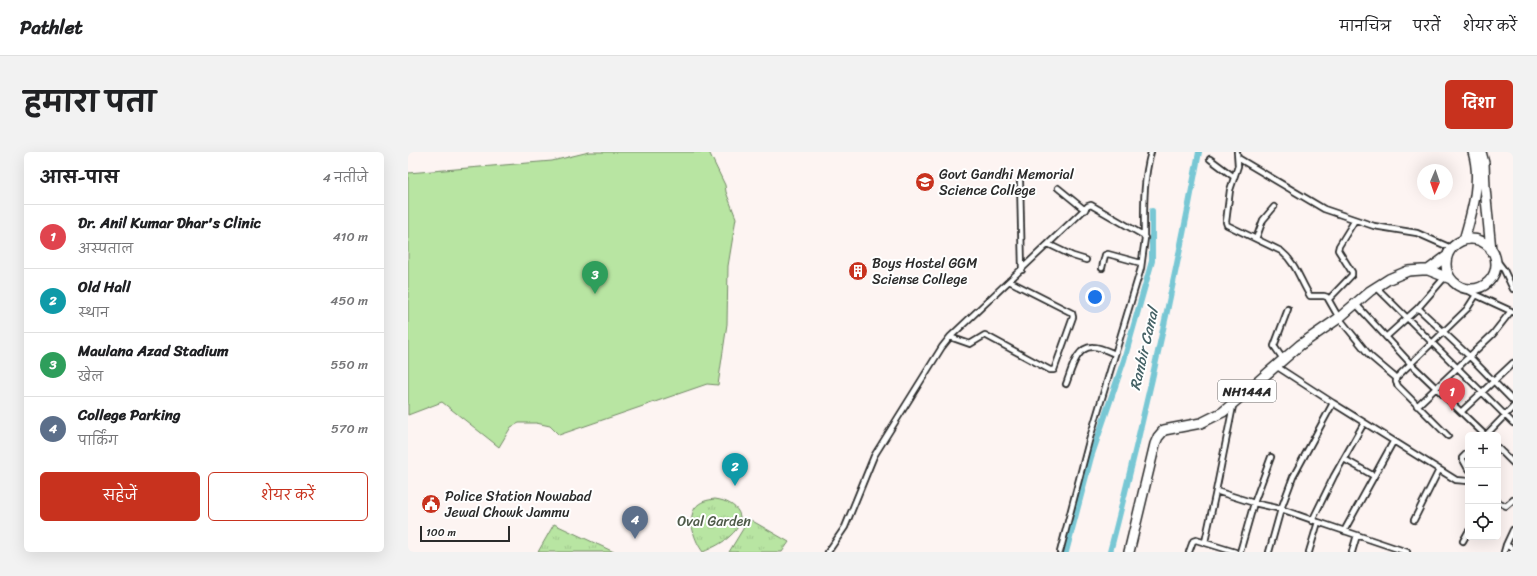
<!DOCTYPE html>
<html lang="hi">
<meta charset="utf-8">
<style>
:root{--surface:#fff;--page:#f2f2f2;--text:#202124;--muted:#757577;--line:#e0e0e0;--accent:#c8321e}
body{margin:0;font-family:Sriracha,"Playpen Sans Deva",sans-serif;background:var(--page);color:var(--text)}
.controls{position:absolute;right:12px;bottom:12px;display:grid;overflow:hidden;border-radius:6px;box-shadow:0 4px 16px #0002}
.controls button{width:36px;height:36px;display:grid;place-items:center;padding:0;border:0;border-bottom:1px solid var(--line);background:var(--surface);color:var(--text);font:20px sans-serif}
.compass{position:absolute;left:1009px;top:12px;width:36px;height:36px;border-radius:50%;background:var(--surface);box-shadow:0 4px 16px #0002;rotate:182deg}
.scale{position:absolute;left:12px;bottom:10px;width:90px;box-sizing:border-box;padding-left:4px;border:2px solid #2b2b2b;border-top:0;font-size:11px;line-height:14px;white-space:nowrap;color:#2b2b2b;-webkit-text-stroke:3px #fff;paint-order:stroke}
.you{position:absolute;left:687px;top:145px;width:14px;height:14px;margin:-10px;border:3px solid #fff;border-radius:50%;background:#1a73e8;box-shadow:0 0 0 6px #1a73e833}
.badge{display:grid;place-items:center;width:26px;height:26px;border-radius:50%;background:var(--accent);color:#fff;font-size:13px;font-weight:700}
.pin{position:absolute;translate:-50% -33px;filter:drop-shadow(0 1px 2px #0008)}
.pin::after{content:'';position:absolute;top:21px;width:14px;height:12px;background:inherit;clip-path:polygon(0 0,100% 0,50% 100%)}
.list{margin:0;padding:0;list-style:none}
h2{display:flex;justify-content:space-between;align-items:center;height:52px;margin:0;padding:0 16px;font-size:17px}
h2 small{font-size:13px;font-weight:400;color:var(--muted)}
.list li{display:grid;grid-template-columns:26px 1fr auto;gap:12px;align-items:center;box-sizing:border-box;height:64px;padding:0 16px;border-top:1px solid var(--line)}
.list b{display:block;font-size:15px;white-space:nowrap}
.list p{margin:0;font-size:13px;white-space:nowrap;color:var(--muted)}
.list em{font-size:13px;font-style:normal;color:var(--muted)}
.actions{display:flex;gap:8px;padding:12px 16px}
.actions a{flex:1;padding:9px 0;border:1px solid var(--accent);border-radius:6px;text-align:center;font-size:14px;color:var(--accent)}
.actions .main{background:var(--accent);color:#fff}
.icon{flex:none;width:22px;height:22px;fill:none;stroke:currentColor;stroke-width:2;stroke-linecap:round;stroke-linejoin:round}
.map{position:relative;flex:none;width:1105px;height:400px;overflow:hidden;border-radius:6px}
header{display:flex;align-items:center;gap:24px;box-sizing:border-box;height:56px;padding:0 20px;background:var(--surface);border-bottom:1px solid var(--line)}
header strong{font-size:19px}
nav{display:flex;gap:22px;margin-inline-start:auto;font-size:14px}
.intro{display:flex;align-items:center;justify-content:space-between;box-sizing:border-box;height:96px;padding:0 24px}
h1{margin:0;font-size:28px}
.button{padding:10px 18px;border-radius:6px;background:var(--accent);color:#fff;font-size:14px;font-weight:700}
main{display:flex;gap:24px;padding:0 24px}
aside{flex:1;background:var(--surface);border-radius:6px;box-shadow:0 4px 16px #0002}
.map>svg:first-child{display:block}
.park{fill:url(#park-tufts);stroke:#728866}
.pitch{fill:#b8e5a2;stroke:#728866}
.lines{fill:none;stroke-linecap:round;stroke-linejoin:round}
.canal{stroke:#78c7d4;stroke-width:6}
.street-casing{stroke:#2b2b2b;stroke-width:8}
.highway-casing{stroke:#2b2b2b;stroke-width:12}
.street{stroke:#fff;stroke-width:4.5}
.highway{stroke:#fff;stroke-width:9}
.labels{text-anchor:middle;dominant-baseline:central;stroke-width:4;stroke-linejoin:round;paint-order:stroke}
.shield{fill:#fff;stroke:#6b6b6b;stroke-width:1}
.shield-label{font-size:13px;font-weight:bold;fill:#2b2b2b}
.poi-label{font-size:14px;fill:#2b2b2b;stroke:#fff;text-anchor:start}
.park-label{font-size:14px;fill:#4e5a49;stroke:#fff}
.water-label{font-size:15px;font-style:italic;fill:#466266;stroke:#fff}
</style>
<header>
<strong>Pathlet</strong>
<nav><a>मानचित्र</a><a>परतें</a><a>शेयर करें</a></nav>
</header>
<div class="intro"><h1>हमारा पता</h1><a class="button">दिशा</a></div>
<main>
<aside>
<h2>आस-पास<small>4 नतीजे</small></h2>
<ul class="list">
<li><span class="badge" style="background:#e0444e">1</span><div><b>Dr. Anil Kumar Dhar's Clinic</b><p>अस्पताल</p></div><em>410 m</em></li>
<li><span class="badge" style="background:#0f9aa8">2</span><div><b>Old Hall</b><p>स्थान</p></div><em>450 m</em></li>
<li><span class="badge" style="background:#2e9e5b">3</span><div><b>Maulana Azad Stadium</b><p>खेल</p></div><em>550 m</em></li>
<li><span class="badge" style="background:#5c6f8a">4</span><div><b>College Parking</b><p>पार्किंग</p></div><em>570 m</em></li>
</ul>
<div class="actions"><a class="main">सहेजें</a><a>शेयर करें</a></div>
</aside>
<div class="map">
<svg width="1105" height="400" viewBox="0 0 1105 400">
<defs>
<pattern id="park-tufts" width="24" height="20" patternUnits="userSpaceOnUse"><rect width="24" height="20" fill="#b8e5a2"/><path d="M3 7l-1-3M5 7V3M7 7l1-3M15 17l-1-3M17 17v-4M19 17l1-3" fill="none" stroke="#9ec58c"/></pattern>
</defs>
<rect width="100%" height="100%" fill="#fdf4f2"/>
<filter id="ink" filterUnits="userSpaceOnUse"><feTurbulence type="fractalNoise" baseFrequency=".025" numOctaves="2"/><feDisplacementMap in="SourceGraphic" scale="8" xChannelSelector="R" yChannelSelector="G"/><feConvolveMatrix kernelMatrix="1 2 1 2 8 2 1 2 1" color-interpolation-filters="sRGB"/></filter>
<g filter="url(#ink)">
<path class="park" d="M307,347C330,350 342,367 322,384C315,391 304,396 295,400C287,390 279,368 287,356C292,349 300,348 307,347Z
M341,367L381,390L374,400H321Z
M146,372L206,400H130Z"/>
<path class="pitch" d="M181,0H301L317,33L318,40L328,66L320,114L319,172L310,233L299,232L151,283L142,274L128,271H111L103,275L91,295L34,250L0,263V21L144,9Z"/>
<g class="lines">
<path class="canal" d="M658,400L683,305L716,208L744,109V59
M702,400C736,268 766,134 791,0"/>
<g class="street-casing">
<path id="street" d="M829,0L830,14L822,38L818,70L819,73L873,99C888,111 892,128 902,144H916L919,145L931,166L962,204L988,226L1059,157L1068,143
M830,6L916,57L966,74L1009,81L1043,96
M802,7L826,25
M612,29L614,118
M650,36L677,58
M736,84C736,55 735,29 743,0
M848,87L855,68L866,55
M640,92L665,104L678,108
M1087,106L1096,118L1105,137
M694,116L697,103L700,102L733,111
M968,135L1105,271
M1056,136L1068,143L1105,160
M921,147L944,123V120L930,98L931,94L947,68
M947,151L1002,211L1077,283
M1010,156L1061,204L1105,249
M542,185L562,192L577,183L642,218H646L665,165L664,161L601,129
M978,185L1010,156L1037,125
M875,207L866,194L880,157
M868,214L925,251L885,325L873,357L910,370L901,400
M988,226V230L990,234L1040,284
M658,232C663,220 668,194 685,195C692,195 700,199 707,202
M925,251L1048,328L1060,329
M1009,254L1085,182L1103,159
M1053,260L1105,211
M1078,283L1105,255
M1090,296L1105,311
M1060,300L1054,306L1060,317
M936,307L966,324
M808,339L846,351L873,357L861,400
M1090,350L1098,354L1105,348
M1006,368L1031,318
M904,369L926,324L956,271
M910,370L999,400
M936,379L985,290
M1055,389L1060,380
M797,390L808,339L825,254
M1098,393L1105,397
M420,400L437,375L466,304L534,195L542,185L680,54L683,53L735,83L737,86L733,116L681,289L652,400
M781,400L785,389L788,388L827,400
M832,400L846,351L863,305
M944,400L949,383
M1096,400L1098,393L1105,378"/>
</g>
<g class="highway-casing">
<path id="highway" d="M1073,0L1076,11L1077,36L1083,98
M1038 112a25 25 0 1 1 50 0a25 25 0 1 1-50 0Z
M1056,88C1064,60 1074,29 1065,0
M1020,118L1039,104
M721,400L747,292L750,285L756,278L793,271L815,260L892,193L931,166L962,139L981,127L1000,119L1014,118H1020L1043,127"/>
</g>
<use href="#street" class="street"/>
<use href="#highway" class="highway"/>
</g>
</g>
<defs>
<g id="university-disc" transform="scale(1)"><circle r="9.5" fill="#c8321e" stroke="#fff"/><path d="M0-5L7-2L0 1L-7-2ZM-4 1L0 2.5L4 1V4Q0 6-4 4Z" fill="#fff"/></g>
<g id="building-disc" transform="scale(1)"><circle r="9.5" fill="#c8321e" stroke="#fff"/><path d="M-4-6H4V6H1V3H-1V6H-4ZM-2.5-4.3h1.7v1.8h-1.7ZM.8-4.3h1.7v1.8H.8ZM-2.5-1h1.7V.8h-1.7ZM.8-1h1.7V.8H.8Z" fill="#fff"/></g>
<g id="civic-disc" transform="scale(1)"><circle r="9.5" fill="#c8321e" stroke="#fff"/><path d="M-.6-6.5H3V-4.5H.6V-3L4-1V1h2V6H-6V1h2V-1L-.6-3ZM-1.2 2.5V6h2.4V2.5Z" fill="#fff"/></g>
</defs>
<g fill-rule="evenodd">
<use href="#university-disc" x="517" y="30"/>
<use href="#building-disc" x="450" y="119"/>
<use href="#civic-disc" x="23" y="352"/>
</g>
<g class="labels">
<rect class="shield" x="810" y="228" width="58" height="22" rx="3"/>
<g class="shield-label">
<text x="839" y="239">NH144A</text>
</g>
<g class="poi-label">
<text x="531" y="22">Govt Gandhi Memorial<tspan x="531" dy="16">Science College</tspan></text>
<text x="464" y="111">Boys Hostel GGM<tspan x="464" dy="16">Sciense College</tspan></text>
<text x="37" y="344">Police Station Nowabad<tspan x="37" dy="16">Jewal Chowk Jammu</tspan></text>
</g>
<g class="park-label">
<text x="306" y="369">Oval Garden</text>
</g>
<g class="water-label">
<text transform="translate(736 197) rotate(-77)">Ranbir Canal</text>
</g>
</g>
</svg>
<div class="controls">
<button>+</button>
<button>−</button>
<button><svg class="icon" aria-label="locate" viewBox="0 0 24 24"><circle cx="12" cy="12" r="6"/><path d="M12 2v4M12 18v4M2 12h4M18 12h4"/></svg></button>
</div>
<svg class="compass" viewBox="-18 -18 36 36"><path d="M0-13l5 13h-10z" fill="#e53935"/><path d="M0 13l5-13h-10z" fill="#757577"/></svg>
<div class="scale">100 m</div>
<div class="you"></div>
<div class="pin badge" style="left:1044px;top:259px;background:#e0444e">1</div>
<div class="pin badge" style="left:327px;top:334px;background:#0f9aa8">2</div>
<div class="pin badge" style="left:187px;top:142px;background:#2e9e5b">3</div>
<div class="pin badge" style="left:227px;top:387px;background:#5c6f8a">4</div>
</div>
</main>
